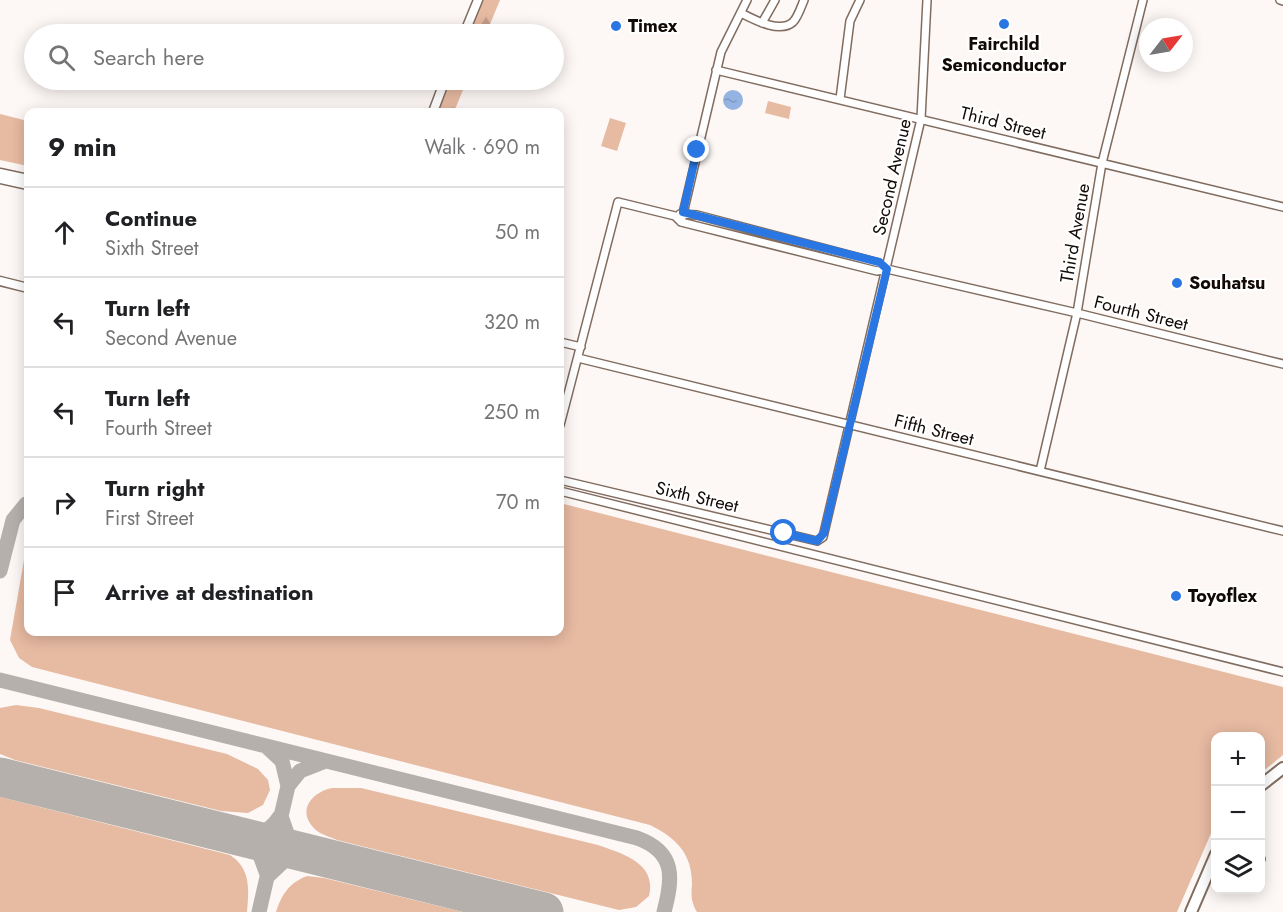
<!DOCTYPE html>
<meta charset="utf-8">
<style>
:root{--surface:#fff;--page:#f6f6f6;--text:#202124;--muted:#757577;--line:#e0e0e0}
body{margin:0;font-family:Jost,sans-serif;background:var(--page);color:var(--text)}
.controls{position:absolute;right:18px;bottom:18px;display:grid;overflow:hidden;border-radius:12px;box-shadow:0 3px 15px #0003}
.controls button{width:54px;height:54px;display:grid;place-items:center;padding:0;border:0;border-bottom:2px solid var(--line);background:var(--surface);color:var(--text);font:30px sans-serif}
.compass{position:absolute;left:1139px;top:18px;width:54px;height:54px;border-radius:50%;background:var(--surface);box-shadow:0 3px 15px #0003;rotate:59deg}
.stop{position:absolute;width:18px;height:18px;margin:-14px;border:4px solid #2a76e2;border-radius:50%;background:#fff}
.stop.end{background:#2a76e2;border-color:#fff;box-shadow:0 2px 6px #0008}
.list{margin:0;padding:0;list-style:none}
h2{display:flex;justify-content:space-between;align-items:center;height:78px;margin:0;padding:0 24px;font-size:26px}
h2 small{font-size:20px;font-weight:400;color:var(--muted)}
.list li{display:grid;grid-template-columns:39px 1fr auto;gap:18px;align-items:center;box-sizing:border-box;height:90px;padding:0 24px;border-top:2px solid var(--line)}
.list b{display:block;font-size:22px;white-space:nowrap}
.list p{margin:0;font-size:20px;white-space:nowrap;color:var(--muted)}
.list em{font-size:20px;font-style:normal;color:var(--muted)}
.icon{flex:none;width:33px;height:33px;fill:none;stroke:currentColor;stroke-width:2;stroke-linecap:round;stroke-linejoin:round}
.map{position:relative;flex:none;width:1283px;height:912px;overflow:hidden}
.search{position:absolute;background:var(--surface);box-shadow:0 3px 15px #0003;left:24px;top:24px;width:540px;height:66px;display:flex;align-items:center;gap:15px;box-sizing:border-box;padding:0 21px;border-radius:33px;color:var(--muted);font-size:22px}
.panel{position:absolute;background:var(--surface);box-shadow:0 3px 15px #0003;left:24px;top:108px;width:540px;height:528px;border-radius:12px}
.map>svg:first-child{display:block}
.green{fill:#e7baa2}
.forest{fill:url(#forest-firs)}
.water{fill:url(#water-ripples)}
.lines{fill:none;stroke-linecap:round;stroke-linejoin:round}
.taxiway{stroke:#b6b0ad;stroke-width:15}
.runway{stroke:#b6b0ad;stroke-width:39}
.minor-casing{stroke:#816c60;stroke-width:10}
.tertiary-casing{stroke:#816c60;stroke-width:11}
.primary-casing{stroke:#816c60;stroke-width:14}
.minor{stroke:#fff;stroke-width:7}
.tertiary{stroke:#fff;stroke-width:8}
.primary{stroke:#fff;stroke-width:10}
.route{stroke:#2a76e2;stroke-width:8}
.poi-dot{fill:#2a76e2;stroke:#fff;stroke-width:2}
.labels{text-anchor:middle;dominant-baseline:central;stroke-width:4.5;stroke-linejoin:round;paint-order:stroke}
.poi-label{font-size:18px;font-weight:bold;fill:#120a07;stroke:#fff;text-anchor:start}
.street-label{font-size:18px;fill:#120a07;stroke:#fff}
</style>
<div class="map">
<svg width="1283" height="912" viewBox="0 0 1283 912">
<defs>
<pattern id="forest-firs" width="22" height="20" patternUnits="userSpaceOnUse" patternTransform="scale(1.5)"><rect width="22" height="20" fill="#e7baa2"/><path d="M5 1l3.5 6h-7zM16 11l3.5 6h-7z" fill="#c59f8a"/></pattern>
<pattern id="water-ripples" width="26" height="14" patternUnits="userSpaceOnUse" patternTransform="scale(1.5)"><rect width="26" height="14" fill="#94b3e2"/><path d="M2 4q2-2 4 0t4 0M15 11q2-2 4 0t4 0" fill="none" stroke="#7f99c0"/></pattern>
</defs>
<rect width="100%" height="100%" fill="#fdf8f5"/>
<path class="green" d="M768,101L791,107L789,119L765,113Z
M0,114L28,121V166L0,160Z
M610,118L626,123L617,151L601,146Z
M560,503L1283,687V755L1261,773L1260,736H1216L1215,824L1177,912H697C691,902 691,895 692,884C692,853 676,838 650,825L32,667L19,658L10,640L28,537V632H560Z
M16,705L39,708L227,754L258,769L268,780L270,790L263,805L248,813L221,811L15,760L0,754V708Z
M332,788H361L598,845C623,854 657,863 649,896L636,907L619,910L337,840C328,836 318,834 312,826C297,808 315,791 332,788Z
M0,797L230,855C251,869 249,889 247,912H0Z
M307,876L324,878L463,912H276C282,894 289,883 307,876Z"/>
<path class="forest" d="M483,0H500L486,34H469Z
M451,80H467L454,112H438Z"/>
<path class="water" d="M723 100a10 10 0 1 1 20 0a10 10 0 1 1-20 0Z"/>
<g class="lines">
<path class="taxiway" d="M0,571L13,520L26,504
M0,680L637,838C676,852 673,878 664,912
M288,786L300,771L323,762
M282,819L290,842L309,854
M240,837L258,850L267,874
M240,837C257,838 271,830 280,816
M268,876L287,858L309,854
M259,912L288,786L282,761L268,748"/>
<path class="runway" d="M0,777L544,912"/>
<g class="minor-casing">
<path id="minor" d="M1280,0L1283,1
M741,13C753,19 780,34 793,22C798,17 801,7 804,0
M762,23L775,0
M716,70L1283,207
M840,99L850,21L860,0
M680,214L697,215L879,263L887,269
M681,222L721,52L747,0
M560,342L581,347
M578,358L1283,531
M560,425L618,202L675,216L681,222L877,271L887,269L1077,313L1283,364
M1040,471L1077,313L1102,163L1143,0
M560,480L817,541L823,537L921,119L927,0
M560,491L1283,672
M1260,859H1261"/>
</g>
<g class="tertiary-casing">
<path id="tertiary" d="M464,34L478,0
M433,112L445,80
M0,173L28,179
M0,179L28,185
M0,281L28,288"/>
</g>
<g class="primary-casing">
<path id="primary" d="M1260,786L1283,768
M1191,912L1216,854"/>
</g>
<use href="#minor" class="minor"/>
<use href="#tertiary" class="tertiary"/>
<use href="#primary" class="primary"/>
</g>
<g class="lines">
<path class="route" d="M697,150L683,212L879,262L887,269L824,533L817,541L784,533"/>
</g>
<g class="poi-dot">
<circle cx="1004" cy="24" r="6"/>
<circle cx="616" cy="26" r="6"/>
<circle cx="1177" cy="283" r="6"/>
<circle cx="1176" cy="596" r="6"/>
</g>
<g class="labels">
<g class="poi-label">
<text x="628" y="26">Timex</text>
<text x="1004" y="44" text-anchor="middle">Fairchild<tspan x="1004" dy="21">Semiconductor</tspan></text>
<text x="1189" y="283">Souhatsu</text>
<text x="1188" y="596">Toyoflex</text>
</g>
<g class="street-label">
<text transform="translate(1003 123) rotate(14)">Third Street</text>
<text transform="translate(892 177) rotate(-77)">Second Avenue</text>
<text transform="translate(1075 233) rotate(-80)">Third Avenue</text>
<text transform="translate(1141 313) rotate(14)">Fourth Street</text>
<text transform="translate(934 430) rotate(14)">Fifth Street</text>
<text transform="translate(697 497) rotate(13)">Sixth Street</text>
</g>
</g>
</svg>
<div class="controls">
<button>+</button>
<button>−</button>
<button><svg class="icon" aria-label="layers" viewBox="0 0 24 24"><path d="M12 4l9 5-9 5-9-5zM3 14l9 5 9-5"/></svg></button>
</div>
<svg class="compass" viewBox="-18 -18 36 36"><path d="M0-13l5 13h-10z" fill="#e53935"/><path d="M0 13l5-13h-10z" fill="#757577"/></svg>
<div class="stop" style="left:784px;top:533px"></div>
<div class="stop end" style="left:697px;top:150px"></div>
<div class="search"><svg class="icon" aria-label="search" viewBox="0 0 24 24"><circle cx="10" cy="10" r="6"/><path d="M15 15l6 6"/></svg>Search here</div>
<section class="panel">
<h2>9 min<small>Walk · 690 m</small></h2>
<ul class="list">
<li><svg class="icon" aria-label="ahead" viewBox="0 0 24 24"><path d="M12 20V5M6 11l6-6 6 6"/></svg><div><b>Continue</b><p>Sixth Street</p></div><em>50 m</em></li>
<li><svg class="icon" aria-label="left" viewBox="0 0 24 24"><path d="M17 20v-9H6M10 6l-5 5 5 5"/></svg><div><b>Turn left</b><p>Second Avenue</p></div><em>320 m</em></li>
<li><svg class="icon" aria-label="left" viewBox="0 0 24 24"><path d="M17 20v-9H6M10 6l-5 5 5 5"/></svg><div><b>Turn left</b><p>Fourth Street</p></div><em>250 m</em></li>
<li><svg class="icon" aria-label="right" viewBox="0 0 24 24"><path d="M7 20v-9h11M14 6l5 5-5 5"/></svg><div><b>Turn right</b><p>First Street</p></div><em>70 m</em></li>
<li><svg class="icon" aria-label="arrive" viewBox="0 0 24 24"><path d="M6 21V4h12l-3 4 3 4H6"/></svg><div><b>Arrive at destination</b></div></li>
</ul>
</section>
</div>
